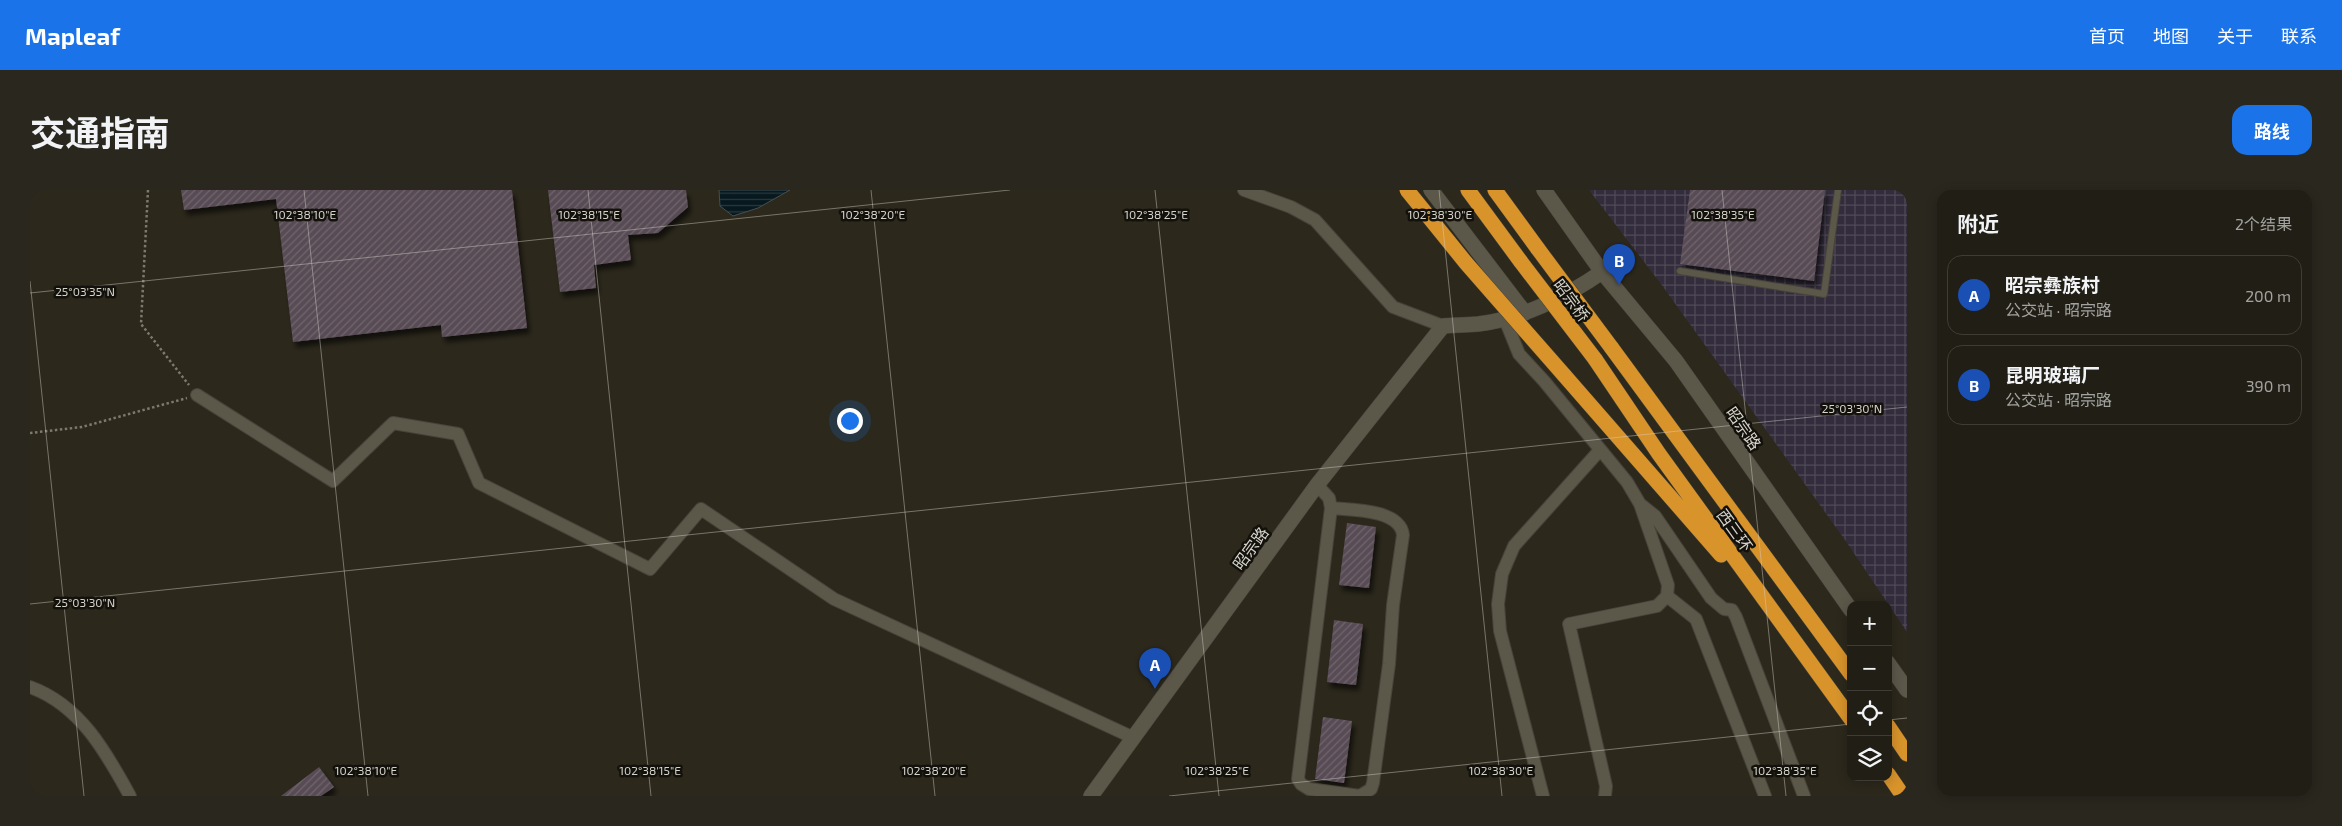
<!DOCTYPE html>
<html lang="zh">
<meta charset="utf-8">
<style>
:root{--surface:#211e15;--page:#29271e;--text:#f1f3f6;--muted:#a2a2a0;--line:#3e3c34;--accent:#1a73e8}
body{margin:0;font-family:"Exo 2","Noto Sans SC",sans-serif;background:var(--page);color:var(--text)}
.controls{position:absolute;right:15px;bottom:15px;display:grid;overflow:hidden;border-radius:10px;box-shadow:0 2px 12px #0003}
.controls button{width:45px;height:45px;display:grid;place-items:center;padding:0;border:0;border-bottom:1px solid var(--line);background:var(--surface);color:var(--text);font:25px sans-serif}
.you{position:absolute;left:819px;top:230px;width:18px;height:18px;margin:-12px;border:4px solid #fff;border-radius:50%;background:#1a73e8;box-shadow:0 0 0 8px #1a73e833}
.badge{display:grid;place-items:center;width:32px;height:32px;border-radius:50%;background:var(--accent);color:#fff;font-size:16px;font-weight:700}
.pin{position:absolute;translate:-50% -41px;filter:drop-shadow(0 1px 2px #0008)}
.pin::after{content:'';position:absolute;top:26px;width:18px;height:15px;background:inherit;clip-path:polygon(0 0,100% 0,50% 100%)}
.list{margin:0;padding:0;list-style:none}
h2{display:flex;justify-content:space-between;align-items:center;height:65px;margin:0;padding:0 20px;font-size:21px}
h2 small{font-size:16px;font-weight:400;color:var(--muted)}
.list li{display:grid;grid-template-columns:32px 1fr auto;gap:15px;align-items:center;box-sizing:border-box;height:80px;margin:0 10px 10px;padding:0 10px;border:1px solid var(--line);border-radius:15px}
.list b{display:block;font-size:19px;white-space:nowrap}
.list p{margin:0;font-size:16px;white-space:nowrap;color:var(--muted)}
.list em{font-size:16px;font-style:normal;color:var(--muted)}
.icon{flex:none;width:28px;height:28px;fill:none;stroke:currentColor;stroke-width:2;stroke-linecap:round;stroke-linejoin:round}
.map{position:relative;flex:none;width:1877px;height:606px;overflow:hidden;border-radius:15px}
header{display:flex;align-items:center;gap:30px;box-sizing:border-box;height:70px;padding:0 25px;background:var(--accent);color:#fff}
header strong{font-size:24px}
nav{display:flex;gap:28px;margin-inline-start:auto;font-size:18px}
.intro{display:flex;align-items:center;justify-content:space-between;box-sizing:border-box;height:120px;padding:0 30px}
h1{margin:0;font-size:35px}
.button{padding:12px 22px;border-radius:15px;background:var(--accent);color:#fff;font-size:18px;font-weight:700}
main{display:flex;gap:30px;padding:0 30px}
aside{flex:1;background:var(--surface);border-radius:15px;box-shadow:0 2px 12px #0003}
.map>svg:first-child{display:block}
.industrial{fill:url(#industrial-grid)}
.water{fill:url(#water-rules);stroke:#455052}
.building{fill:url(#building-hatch);filter:url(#shadow)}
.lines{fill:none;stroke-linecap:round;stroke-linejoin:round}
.lane-casing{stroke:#464339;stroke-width:8}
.street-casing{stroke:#464339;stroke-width:14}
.secondary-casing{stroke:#464339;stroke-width:16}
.highway-casing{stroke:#464339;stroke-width:16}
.path{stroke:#7c796f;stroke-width:2.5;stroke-dasharray:2.5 2.5;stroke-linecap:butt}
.lane{stroke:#5b5749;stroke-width:6}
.street{stroke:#5b5749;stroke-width:12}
.secondary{stroke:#5b5749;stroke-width:15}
.highway{stroke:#d8932b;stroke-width:15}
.highway-bridge-casing{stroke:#464339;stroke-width:16;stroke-linecap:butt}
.highway-bridge{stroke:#d8932b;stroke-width:15}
.ticks{fill:none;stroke:#d6d3cb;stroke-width:1;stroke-opacity:0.45}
.labels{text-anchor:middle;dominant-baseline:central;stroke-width:5;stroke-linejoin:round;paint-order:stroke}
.street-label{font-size:16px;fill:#d6d3cb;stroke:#13110b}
.ticks-label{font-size:12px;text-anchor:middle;fill:#d6d3cb;stroke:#13110b;stroke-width:5;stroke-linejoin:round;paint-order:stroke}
</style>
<header>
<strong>Mapleaf</strong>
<nav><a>首页</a><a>地图</a><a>关于</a><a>联系</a></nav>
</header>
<div class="intro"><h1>交通指南</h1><a class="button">路线</a></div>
<main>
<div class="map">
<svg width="1877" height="606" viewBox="0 0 1877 606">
<defs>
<pattern id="industrial-grid" width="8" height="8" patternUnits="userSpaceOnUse" patternTransform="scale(1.25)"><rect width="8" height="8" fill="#332c3c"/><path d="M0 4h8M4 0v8" fill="none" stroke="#504a57"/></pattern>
<pattern id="water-rules" width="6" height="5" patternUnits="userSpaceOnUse" patternTransform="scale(1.25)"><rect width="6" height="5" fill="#07181e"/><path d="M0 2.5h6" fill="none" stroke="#2a393d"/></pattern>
<pattern id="building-hatch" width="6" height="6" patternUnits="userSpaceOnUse" patternTransform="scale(1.25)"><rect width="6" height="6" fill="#584c55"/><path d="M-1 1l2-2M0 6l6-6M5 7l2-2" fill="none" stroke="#6f656c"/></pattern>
<filter id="shadow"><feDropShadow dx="3" dy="5.5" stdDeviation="2.5" flood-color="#0009"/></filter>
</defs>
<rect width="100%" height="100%" fill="#2c281c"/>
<path class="industrial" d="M1559,0H1877V442L1815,350L1631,94Z"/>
<path class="water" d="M689,0H760L728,18L703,26L690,16Z"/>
<path class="building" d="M151,0H482L497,138L412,147L411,135L263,152L246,9L154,20Z
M518,0H656L658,17L628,43L598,45L601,70L564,75L566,98L530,102Z
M1660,0H1795L1784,91L1650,74Z
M1317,333L1346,337L1339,398L1309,395Z
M1304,430L1333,434L1326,495L1297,492Z
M1293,527L1322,531L1314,593L1285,589Z
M289,577L304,597L291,606H251Z"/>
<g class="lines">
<g class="lane-casing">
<path id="lane" d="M1650,81L1794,104L1808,0"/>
</g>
<g class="street-casing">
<path id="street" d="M1214,0L1261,17L1285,30L1363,117L1413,136
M1474,127L1489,164L1514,191L1597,292L1610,314L1638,395L1637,406L1627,416L1539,434L1576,596L1575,606
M167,205L303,291L363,233L428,244L449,293L620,379L671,319L804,409L1104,548
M1287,295L1299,308L1301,318L1268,589L1271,594L1279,599L1330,606L1341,599L1343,593L1359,474L1363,415L1373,345C1370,319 1321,320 1301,318
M1610,314L1625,326L1681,408L1694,419L1702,420L1706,427L1774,606
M1637,406L1666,429L1735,606
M0,497C50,515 76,562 100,606
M1513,606L1470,441L1468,414L1472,384L1484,356L1570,260"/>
</g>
<g class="secondary-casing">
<path id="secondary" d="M1401,0L1495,123
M1514,0L1572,82L1646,171L1821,420
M1858,473L1877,500
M1061,606L1287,295L1413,136C1424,135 1436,135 1448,134C1491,129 1536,107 1572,82"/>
</g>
<g class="highway-casing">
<path id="highway" d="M1438,0L1491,72
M1465,0L1508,59
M1581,157L1821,484
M1565,169L1629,264L1821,529
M1534,185L1691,365
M1858,536L1877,564
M1858,584L1873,606"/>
</g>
<path class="path" d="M118,0L111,134L159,195
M0,243L52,237L157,208"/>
<use href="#lane" class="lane"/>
<use href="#street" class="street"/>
<use href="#secondary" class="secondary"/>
<use href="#highway" class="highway"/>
<g class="highway-bridge-casing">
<path id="highway-bridge" d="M1377,0L1436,73L1534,185
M1508,59L1581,157
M1491,72L1565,169"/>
</g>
<use href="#highway-bridge" class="highway-bridge"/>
</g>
<path class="ticks" d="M274,0L338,606M558,0L621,606M841,0L905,606M1125,0L1189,606M1409,0L1472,606M1692,0L1756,606M0,91L54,606M0,103L980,0M0,414L1877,217M1858,530L1877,528M1139,606L1821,534"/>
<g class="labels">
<g class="street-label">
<text transform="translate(1542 110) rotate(53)">昭宗桥</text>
<text transform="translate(1714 238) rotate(55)">昭宗路</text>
<text transform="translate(1705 340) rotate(54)">西三环</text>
<text transform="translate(1220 358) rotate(-54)">昭宗路</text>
</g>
</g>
<g class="ticks-label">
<text x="275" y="29">102°38'10"E</text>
<text x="559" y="29">102°38'15"E</text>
<text x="843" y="29">102°38'20"E</text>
<text x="1126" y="29">102°38'25"E</text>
<text x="1410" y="29">102°38'30"E</text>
<text x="1693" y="29">102°38'35"E</text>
<text x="55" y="106">25°03'35"N</text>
<text x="1822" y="223">25°03'30"N</text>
<text x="55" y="417">25°03'30"N</text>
<text x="336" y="585">102°38'10"E</text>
<text x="620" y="585">102°38'15"E</text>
<text x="904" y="585">102°38'20"E</text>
<text x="1187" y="585">102°38'25"E</text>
<text x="1471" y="585">102°38'30"E</text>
<text x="1755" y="585">102°38'35"E</text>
</g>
</svg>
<div class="controls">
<button>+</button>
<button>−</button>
<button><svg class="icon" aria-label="locate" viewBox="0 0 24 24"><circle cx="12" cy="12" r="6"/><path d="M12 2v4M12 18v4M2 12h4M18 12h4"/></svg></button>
<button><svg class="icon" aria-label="layers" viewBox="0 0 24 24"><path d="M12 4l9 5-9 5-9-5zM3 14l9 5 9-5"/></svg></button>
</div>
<div class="you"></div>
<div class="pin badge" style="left:1125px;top:499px;background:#1a4fb4">A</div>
<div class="pin badge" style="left:1589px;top:95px;background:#1a4fb4">B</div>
</div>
<aside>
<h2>附近<small>2个结果</small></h2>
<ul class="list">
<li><span class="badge" style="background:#1a4fb4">A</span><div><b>昭宗彝族村</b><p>公交站 · 昭宗路</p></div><em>200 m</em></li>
<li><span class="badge" style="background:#1a4fb4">B</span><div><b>昆明玻璃厂</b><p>公交站 · 昭宗路</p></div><em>390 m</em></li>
</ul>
</aside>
</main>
